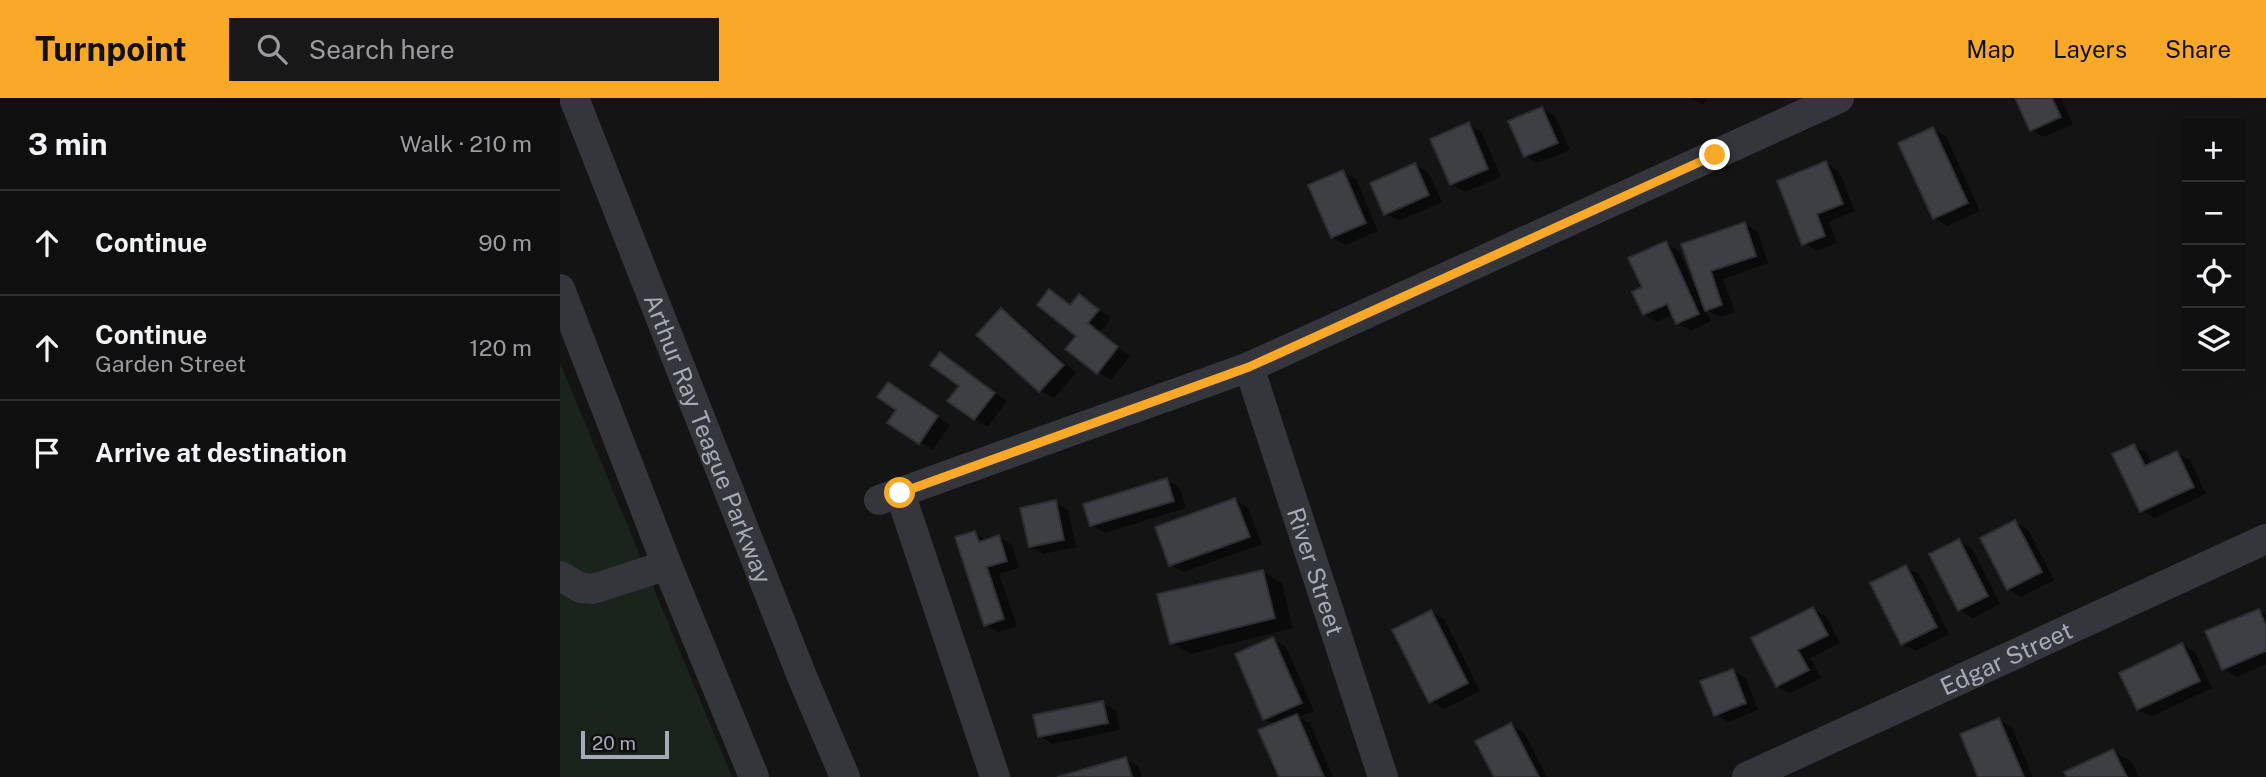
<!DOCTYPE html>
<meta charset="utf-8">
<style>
:root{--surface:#0f0f10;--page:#181819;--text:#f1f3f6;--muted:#9b9c9f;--line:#2f2f30;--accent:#faa827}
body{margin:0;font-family:"Public Sans",sans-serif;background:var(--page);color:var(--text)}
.controls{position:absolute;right:21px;top:21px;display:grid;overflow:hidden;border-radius:0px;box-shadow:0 7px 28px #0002}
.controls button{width:63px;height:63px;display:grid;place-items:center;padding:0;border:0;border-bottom:2px solid var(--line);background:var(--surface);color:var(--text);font:35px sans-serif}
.scale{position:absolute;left:21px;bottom:18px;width:88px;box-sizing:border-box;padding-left:7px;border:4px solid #a5abb6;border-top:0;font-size:19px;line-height:24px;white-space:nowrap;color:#a5abb6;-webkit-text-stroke:5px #0f0f10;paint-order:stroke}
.stop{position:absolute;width:21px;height:21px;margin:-16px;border:5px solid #faa827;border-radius:50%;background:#fff}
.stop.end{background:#faa827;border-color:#fff;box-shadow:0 2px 7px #0008}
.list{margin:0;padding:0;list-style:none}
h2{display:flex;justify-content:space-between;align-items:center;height:91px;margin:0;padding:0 28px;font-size:30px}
h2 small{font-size:23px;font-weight:400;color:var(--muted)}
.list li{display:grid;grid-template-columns:46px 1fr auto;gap:21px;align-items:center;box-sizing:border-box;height:105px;padding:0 28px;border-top:2px solid var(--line)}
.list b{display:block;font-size:26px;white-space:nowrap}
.list p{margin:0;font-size:23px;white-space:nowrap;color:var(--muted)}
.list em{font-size:23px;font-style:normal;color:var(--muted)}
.icon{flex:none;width:38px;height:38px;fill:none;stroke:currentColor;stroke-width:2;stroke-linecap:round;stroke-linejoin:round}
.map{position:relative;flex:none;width:1706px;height:679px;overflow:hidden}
header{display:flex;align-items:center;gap:42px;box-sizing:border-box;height:98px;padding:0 35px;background:var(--accent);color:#111}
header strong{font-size:33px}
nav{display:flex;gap:38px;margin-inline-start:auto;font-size:24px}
.search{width:490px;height:63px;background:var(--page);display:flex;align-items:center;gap:18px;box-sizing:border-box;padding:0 24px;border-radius:0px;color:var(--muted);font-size:26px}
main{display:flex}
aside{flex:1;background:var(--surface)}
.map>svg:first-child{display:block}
.green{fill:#1b241c}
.shadow{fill:#0007}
.building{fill:#3d3f43;stroke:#2d2e32;stroke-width:2}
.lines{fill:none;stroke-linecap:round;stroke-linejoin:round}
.minor{stroke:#34363b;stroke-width:30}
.route{stroke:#faa827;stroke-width:9}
.labels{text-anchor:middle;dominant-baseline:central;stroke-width:5;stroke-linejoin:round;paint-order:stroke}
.street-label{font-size:24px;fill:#a5abb6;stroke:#0f0f10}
</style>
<header>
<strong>Turnpoint</strong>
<div class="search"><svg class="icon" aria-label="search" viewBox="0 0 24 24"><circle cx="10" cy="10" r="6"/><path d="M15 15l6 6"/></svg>Search here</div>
<nav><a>Map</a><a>Layers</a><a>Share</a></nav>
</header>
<main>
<aside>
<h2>3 min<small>Walk · 210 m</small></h2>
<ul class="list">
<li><svg class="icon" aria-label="ahead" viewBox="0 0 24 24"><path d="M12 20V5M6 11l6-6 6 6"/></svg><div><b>Continue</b></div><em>90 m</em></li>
<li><svg class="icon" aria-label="ahead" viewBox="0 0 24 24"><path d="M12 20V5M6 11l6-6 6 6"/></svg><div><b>Continue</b><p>Garden Street</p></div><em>120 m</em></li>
<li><svg class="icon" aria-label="arrive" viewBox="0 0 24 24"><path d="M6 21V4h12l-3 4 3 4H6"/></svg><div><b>Arrive at destination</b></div></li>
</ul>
</aside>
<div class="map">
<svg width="1706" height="679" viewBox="0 0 1706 679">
<rect width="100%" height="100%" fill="#141415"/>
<path class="green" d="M0,265L172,679H0Z"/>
<path class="shadow" d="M1131,0H1147L1143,7Z
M1457,0H1501L1513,26L1484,39L1471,32Z
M982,11L995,18L1010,52L978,65L965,58Z
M908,26L922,34L941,79L905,94L892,86Z
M1373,31L1386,38L1420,113L1387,128L1374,120Z
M1266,65L1279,73L1295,113L1269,124L1277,145L1257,153L1244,145Z
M855,67L868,74L882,104L839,123L826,116Z
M783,74L796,81L818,133L785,147L772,139Z
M1185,126L1198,134L1208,165L1163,181L1175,214L1159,219L1145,211L1151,223L1131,233L1117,225L1113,216L1097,224L1084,216V190L1106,145L1119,153L1135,189Z
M490,193L512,208L519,198L551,220L540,234L570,258L551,282L538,274Z
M442,212L455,220L516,275L494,300L480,293L419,237Z
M380,256L447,303L428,329L415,321L401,288Z
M342,294L390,327L373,352L330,324L338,311Z
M1574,348L1587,355L1592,367L1617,355L1630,362L1646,396L1595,420L1582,413Z
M607,382L620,390L626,410L545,435L531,427Z
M675,402L688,410L702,446L624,474L611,467Z
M495,404L508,412L516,449L483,456L470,448Z
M1455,424L1468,431L1494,482L1461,499L1448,491Z
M415,435L428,443L439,439L452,447L459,470L439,476L457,528L439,534L425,527Z
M1399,443L1412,450L1440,506L1413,520L1399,512Z
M1346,469L1359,476L1389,536L1356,553L1342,546Z
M703,474L722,485L733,530L631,556L612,545L599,497Z
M1253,511L1266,518L1280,545L1250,560L1261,580L1230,595L1217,588Z
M1699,512L1706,517V566L1677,579L1663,571Z
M871,514L885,522L920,593L884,611L871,603Z
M713,541L726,549L754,613L739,619L750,625L773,679H721L715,627L705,621Z
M1622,547L1635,554L1652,590L1591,619L1578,611Z
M1173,573L1186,580L1198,612L1168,624L1155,616Z
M542,605L556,612L560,632L493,646L480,638Z
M1439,622L1452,629L1473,679H1420Z
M951,627L964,634L987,679H936Z
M1553,653L1572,664L1579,679H1509Z
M566,661L579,669L582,679H504Z"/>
<path class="building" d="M1455,0H1492L1501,19L1470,33Z
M982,9L998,45L964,59L948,23Z
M909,24L928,71L890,87L870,41Z
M1373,29L1408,105L1373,121L1338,45Z
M1266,63L1283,106L1257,116L1265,138L1242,147L1217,83Z
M855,65L869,97L824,117L810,85Z
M783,72L806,125L771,140L748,87Z
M1185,124L1196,158L1151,173L1162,207L1145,213L1121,146Z
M1106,143L1139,216L1116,226L1107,206L1083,217L1072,194L1082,189L1068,160Z
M489,191L510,207L519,196L539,212L528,225L558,249L537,276L505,251L516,238L477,207Z
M441,210L504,267L479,294L416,237Z
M380,254L435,295L414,322L387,303L399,288L370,267Z
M328,284L378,318L359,346L327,325L336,312L317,299Z
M1574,346L1585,368L1617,353L1634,389L1580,414L1552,356Z
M607,380L614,403L530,428L523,406Z
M675,400L690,439L609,468L595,429Z
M496,402L504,442L469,449L460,410Z
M1455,422L1482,474L1447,492L1420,440Z
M415,433L419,444L439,437L447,463L427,469L444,521L424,528L395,439Z
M1399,441L1428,498L1398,513L1369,456Z
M1346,467L1377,529L1341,547L1310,485Z
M703,472L715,520L610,546L597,496Z
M1253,509L1268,537L1238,552L1249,572L1216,589L1191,540Z
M1699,511L1706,527V553L1662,572L1645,533Z
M871,512L908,585L869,605L832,532Z
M713,539L742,605L703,622L675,556Z
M1622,545L1640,583L1577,612L1559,575Z
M1173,571L1186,605L1154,618L1140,583Z
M543,603L548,625L478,639L473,617Z
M737,616L764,679H719L698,632Z
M1439,620L1464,679H1418L1400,636Z
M951,625L979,679H934L915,643Z
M1553,651L1567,679H1507L1504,674Z
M566,659L572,679H497Z"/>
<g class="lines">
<g class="minor">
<path id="s1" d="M14,0L243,581L285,679"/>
<path d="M0,191L107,467L194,679"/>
<path id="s2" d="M689,269L823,679"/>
<path d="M340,395L435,679"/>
<path d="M319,402L689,269L1279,0"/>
<path d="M0,478L21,490L33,491L107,467"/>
<path id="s3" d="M1187,679L1706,441"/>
</g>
</g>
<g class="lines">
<path class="route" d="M340,395L689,269L1155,57"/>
</g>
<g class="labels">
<g class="street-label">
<text stroke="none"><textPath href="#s1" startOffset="366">Arthur Ray Teague Parkway</textPath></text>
<text stroke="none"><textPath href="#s2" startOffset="215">River Street</textPath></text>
<text stroke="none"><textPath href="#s3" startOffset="285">Edgar Street</textPath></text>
</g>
</g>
</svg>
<div class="controls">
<button>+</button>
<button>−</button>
<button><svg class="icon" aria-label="locate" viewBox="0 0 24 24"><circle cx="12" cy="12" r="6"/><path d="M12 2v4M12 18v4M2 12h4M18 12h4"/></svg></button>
<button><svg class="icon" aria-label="layers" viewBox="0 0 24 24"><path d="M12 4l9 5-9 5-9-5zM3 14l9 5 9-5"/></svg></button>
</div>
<div class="scale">20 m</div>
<div class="stop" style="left:340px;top:395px"></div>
<div class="stop end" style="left:1155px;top:57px"></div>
</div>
</main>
